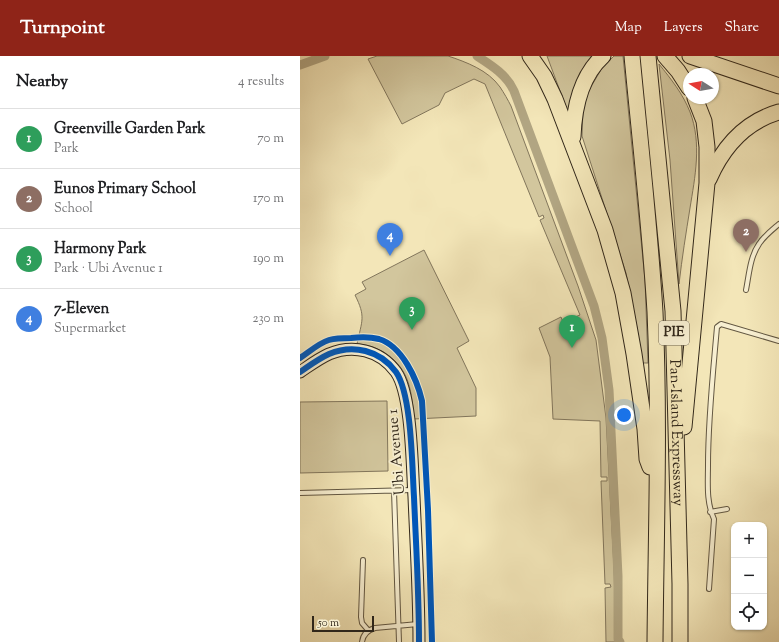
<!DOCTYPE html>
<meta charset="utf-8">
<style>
:root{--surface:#fff;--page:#f2f2f2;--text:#202124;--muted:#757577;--line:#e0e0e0;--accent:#8f2418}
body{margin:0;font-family:"Sorts Mill Goudy",serif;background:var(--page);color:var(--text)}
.controls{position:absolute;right:12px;bottom:12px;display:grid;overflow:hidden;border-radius:8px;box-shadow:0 1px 3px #0004}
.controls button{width:36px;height:36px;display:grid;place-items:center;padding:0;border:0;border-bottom:1px solid var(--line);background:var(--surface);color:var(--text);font:20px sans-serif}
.compass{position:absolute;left:383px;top:12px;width:36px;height:36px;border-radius:50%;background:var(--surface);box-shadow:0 1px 3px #0004;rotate:281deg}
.scale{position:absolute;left:12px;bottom:10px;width:62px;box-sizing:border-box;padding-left:4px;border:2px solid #31271a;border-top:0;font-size:11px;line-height:14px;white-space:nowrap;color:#31271a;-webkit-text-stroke:3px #f7efd1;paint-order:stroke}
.you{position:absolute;left:324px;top:359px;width:14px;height:14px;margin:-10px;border:3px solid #fff;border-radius:50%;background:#1a73e8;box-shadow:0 0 0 6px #1a73e833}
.badge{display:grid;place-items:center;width:26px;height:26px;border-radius:50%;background:var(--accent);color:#fff;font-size:13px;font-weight:700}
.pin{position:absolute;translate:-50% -33px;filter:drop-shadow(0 1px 2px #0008)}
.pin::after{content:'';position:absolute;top:21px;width:14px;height:12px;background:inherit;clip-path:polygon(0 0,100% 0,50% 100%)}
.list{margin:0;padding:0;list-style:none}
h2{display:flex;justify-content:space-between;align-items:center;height:52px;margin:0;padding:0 16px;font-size:17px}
h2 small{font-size:13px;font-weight:400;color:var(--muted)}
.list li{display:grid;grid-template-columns:26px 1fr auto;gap:12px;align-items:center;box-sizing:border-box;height:60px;padding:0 16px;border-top:1px solid var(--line)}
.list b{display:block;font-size:15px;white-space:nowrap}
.list p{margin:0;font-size:13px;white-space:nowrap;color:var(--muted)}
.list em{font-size:13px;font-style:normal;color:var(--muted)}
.icon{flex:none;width:22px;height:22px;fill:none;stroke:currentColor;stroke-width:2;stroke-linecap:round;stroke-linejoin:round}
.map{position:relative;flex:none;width:479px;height:586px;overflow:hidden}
header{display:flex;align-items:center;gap:24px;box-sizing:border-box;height:56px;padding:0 20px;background:var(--accent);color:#fff}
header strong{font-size:19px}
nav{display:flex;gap:22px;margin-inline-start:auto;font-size:14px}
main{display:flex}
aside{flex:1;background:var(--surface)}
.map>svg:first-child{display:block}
.green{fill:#d2c69d;stroke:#82765c}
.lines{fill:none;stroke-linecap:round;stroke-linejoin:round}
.canal{stroke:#b1a582;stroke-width:9}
.lane-casing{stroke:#625742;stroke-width:6}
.secondary-casing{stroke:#31271a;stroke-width:13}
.highway-casing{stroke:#31271a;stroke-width:17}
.lane{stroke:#f7efd1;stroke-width:4}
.secondary{stroke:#f7efd1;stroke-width:11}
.highway{stroke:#f3e6b8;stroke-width:15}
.cycleway-casing{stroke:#f7efd1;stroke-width:8}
.cycleway{stroke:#0057b8;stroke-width:6}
.labels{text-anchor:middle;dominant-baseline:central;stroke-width:3.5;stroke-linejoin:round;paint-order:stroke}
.shield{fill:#f7efd1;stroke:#6c6351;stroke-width:1}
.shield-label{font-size:14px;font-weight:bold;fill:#31271a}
.street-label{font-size:15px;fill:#31271a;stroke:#f7efd1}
</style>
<header>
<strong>Turnpoint</strong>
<nav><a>Map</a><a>Layers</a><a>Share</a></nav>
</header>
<main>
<aside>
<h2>Nearby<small>4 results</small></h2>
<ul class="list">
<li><span class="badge" style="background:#2e9e5b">1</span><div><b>Greenville Garden Park</b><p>Park</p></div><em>70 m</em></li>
<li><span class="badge" style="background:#8d6e63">2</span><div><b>Eunos Primary School</b><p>School</p></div><em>170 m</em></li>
<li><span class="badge" style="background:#2e9e5b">3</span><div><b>Harmony Park</b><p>Park · Ubi Avenue 1</p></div><em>190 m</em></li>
<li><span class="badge" style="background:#3f7fe0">4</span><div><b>7-Eleven</b><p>Supermarket</p></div><em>230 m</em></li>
</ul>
</aside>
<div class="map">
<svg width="479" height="586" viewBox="0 0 479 586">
<rect width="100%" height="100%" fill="#f3e6b8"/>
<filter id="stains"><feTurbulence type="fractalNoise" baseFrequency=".005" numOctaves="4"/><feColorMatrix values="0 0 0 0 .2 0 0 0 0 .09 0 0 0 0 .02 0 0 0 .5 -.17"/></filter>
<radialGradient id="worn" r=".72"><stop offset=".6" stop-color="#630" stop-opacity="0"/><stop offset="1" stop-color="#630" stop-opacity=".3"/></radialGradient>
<path class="green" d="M77,0H148C166,6 188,14 200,31C204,37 208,44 211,50L278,230L296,284L306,362L314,512L316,586H306L305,532L311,531L310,528H305L301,425H307V421H301L300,365L253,363L250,301L239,272L261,261L263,266L280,259L240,164L244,162L243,159L239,161L185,28L174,23L145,37L139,49L102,68L68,3Z
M247,0H295L269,59Z
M314,0H323L345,224L348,307H342L337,272L326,217L282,80L283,53L285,41L302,12Z
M359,8C371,23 383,38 390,56C402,87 395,121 390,152C386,177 382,202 379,228L370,104Z
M124,194L169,285L157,292L176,332V360L114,363C113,351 112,338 108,326C101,304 79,289 57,288C62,264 66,261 55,239L66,233L62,226Z
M87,345L88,415L0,417V346Z"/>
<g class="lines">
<path class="canal" d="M177,0C191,9 207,19 214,35L294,250L302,282L309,334L318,520V583L320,586
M0,9L25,0"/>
<g class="lane-casing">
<path id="lane" d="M446,234C449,219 450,201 459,188C464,180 472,174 479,168
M94,435L99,586
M0,437L113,434
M410,456L427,453
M63,504L61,561L62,567L68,574
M409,533L414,463C406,446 408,427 408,409C408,363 413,317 417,271L421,268L479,285
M62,586C63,578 68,574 75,572L118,568"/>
</g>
<g class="secondary-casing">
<path id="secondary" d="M0,316C9,310 18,303 29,298C53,288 80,294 96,316C112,339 112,411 114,441C116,489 119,538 119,586"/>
</g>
<g class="highway-casing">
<g id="highway">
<path d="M230,0L244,20L255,43L305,174L323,237L334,298L345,373L347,403L350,411"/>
<path d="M332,0C340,85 350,171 355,256C360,366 356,476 355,586"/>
<path id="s1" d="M348,0L373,255L380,528V586"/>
<path d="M365,0L378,15L389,32"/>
<path d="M390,0L479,30"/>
<path d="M273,81C274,52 280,21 303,0"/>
<path d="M409,123C423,91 444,66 479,56"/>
<path d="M384,371L407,127V91L404,65L395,42"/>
</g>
</g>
<use href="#lane" class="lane"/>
<use href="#secondary" class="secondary"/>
<use href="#highway" class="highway"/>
<g class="cycleway-casing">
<path id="cycleway" d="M0,302C9,296 19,287 29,284C36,282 44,282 51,282C60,281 71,281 79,283C102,290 117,323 122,345L128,454L132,586
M0,316C9,310 18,303 29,298C53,288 80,294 96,316C112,339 112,411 114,441C116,489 119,538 119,586"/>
</g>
<use href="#cycleway" class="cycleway"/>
</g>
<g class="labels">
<rect class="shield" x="359" y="265" width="30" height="24" rx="3"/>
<g class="shield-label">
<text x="374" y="277">PIE</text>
</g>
<g class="street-label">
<text stroke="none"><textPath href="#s1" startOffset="378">Pan-Island Expressway</textPath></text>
<text transform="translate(97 396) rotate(-95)">Ubi Avenue 1</text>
</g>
</g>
<rect width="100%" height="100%" filter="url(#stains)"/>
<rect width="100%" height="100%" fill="url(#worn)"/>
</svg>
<div class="controls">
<button>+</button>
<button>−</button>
<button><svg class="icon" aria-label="locate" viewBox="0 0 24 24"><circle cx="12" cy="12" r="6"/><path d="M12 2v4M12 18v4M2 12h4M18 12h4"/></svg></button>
</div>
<svg class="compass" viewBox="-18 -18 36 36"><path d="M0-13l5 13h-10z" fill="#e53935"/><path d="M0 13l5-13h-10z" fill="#757577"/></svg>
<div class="scale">50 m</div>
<div class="you"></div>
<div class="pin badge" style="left:272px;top:292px;background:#2e9e5b">1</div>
<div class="pin badge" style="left:446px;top:196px;background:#8d6e63">2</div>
<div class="pin badge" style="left:112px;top:274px;background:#2e9e5b">3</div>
<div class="pin badge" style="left:90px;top:200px;background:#3f7fe0">4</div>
</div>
</main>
